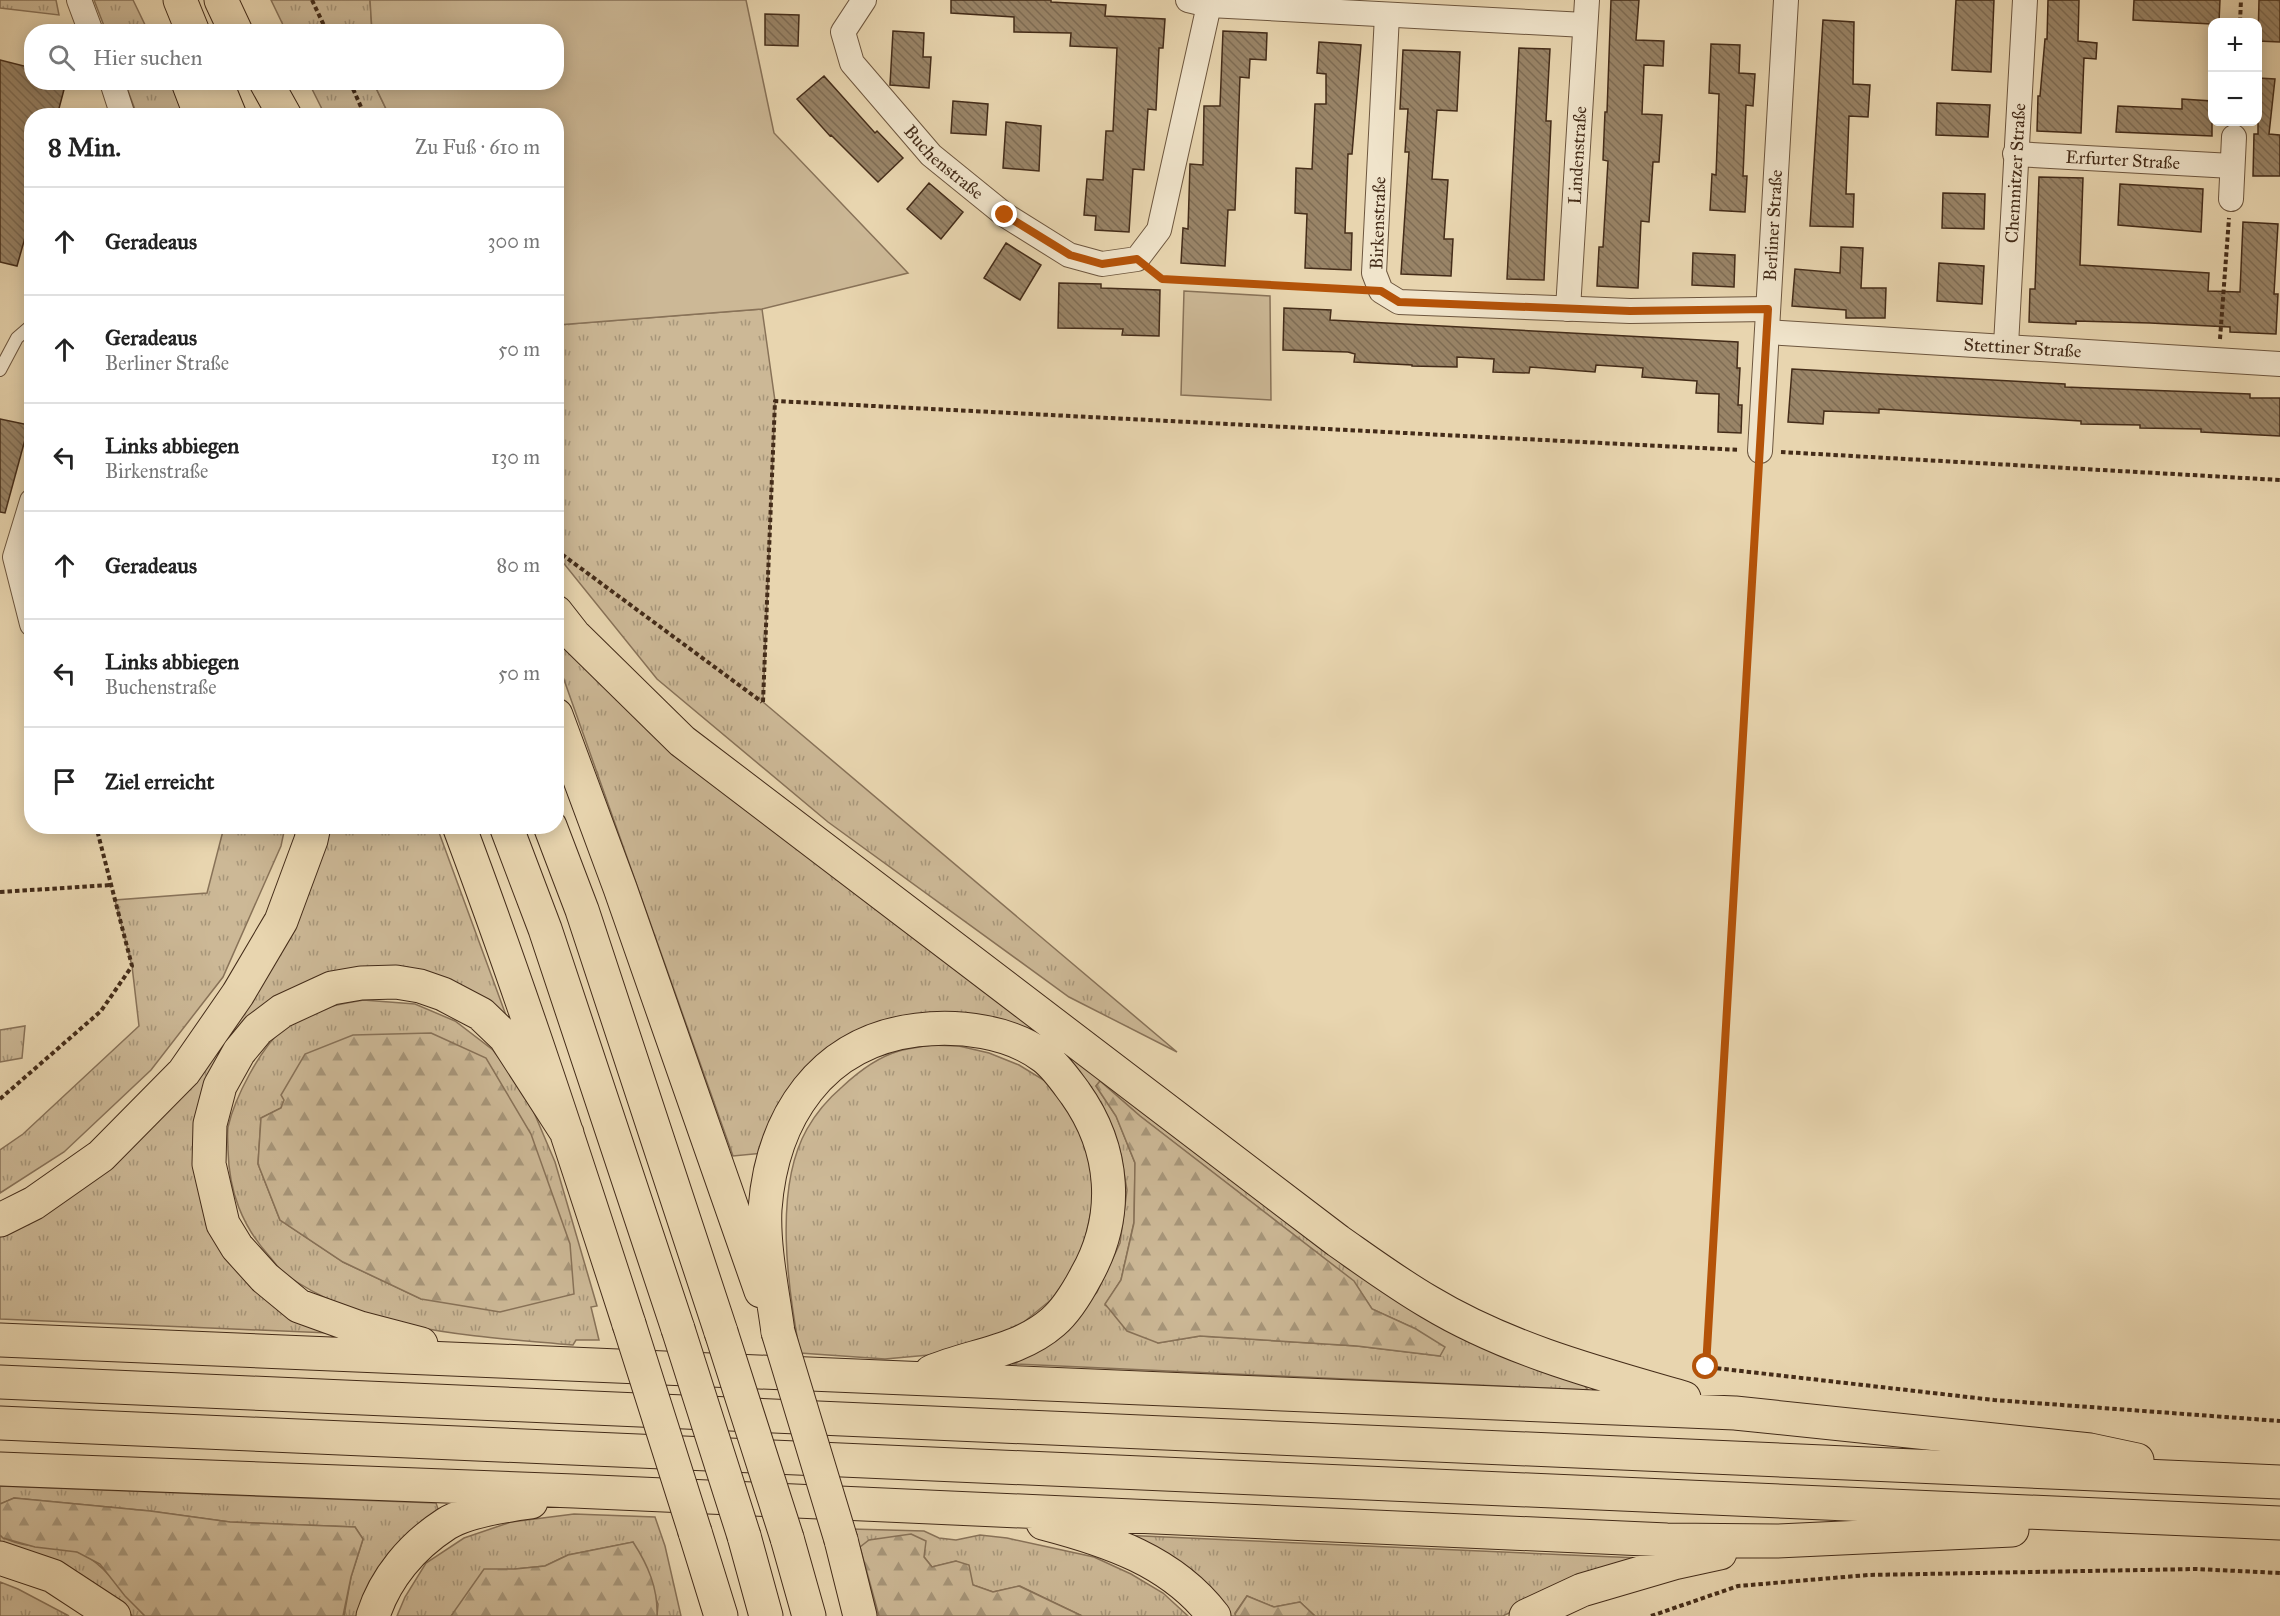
<!DOCTYPE html>
<html lang="de">
<meta charset="utf-8">
<style>
:root{--surface:#fff;--page:#f6f6f6;--text:#222;--muted:#767676;--line:#e0e0e0}
body{margin:0;font-family:"IM FELL Great Primer",serif;background:var(--page);color:var(--text)}
.controls{position:absolute;right:18px;top:18px;display:grid;overflow:hidden;border-radius:12px;box-shadow:0 3px 15px #0003}
.controls button{width:54px;height:54px;display:grid;place-items:center;padding:0;border:0;border-bottom:2px solid var(--line);background:var(--surface);color:var(--text);font:30px sans-serif}
.stop{position:absolute;width:18px;height:18px;margin:-14px;border:4px solid #b45309;border-radius:50%;background:#fff}
.stop.end{background:#b45309;border-color:#fff;box-shadow:0 2px 6px #0008}
.list{margin:0;padding:0;list-style:none}
h2{display:flex;justify-content:space-between;align-items:center;height:78px;margin:0;padding:0 24px;font-size:26px}
h2 small{font-size:20px;font-weight:400;color:var(--muted)}
.list li{display:grid;grid-template-columns:39px 1fr auto;gap:18px;align-items:center;box-sizing:border-box;height:108px;padding:0 24px;border-top:2px solid var(--line)}
.list b{display:block;font-size:22px;white-space:nowrap}
.list p{margin:0;font-size:20px;white-space:nowrap;color:var(--muted)}
.list em{font-size:20px;font-style:normal;color:var(--muted)}
.icon{flex:none;width:33px;height:33px;fill:none;stroke:currentColor;stroke-width:2;stroke-linecap:round;stroke-linejoin:round}
.map{position:relative;flex:none;width:2280px;height:1616px;overflow:hidden}
.search{position:absolute;background:var(--surface);box-shadow:0 3px 15px #0003;left:24px;top:24px;width:540px;height:66px;display:flex;align-items:center;gap:15px;box-sizing:border-box;padding:0 21px;border-radius:24px;color:var(--muted);font-size:22px}
.panel{position:absolute;background:var(--surface);box-shadow:0 3px 15px #0003;left:24px;top:108px;width:540px;height:726px;border-radius:24px}
.map>svg:first-child{display:block}
.grass{fill:url(#grass-tufts);stroke:#887258;stroke-width:1.5;fill-rule:evenodd}
.forest{fill:url(#forest-firs);stroke:#887258;stroke-width:1.5}
.green{fill:#ccb896;stroke:#887258;stroke-width:1.5}
.building{fill:url(#building-back-hatch);stroke:#442c19;stroke-width:1.5}
.lines{fill:none;stroke-linecap:round;stroke-linejoin:round}
.service-casing{stroke:#6d563e;stroke-width:14}
.minor-casing{stroke:#6d563e;stroke-width:26}
.motorway-casing{stroke:#442c19;stroke-width:35}
.path{stroke:#442c19;stroke-width:4;stroke-dasharray:4.5 3;stroke-linecap:butt}
.service{stroke:#f0e4cb;stroke-width:12}
.minor{stroke:#f0e4cb;stroke-width:24}
.motorway{stroke:#e8d5af;stroke-width:33}
.motorway-bridge-casing{stroke:#442c19;stroke-width:35;stroke-linecap:butt}
.motorway-bridge{stroke:#e8d5af;stroke-width:33}
.route{stroke:#b45309;stroke-width:8}
.labels{text-anchor:middle;dominant-baseline:central;stroke-width:4.5;stroke-linejoin:round;paint-order:stroke}
.street-label{font-size:18px;fill:#442c19;stroke:#f0e4cb}
</style>
<div class="map">
<svg width="2280" height="1616" viewBox="0 0 2280 1616">
<defs>
<pattern id="grass-tufts" width="24" height="20" patternUnits="userSpaceOnUse" patternTransform="scale(1.5)"><rect width="24" height="20" fill="#ccb896"/><path d="M3 7l-1-3M5 7V3M7 7l1-3M15 17l-1-3M17 17v-4M19 17l1-3" fill="none" stroke="#a7967a"/></pattern>
<pattern id="forest-firs" width="22" height="20" patternUnits="userSpaceOnUse" patternTransform="scale(1.5)"><rect width="22" height="20" fill="#ccb896"/><path d="M5 1l3.5 6h-7zM16 11l3.5 6h-7z" fill="#a7967a"/></pattern>
<pattern id="building-back-hatch" width="6" height="6" patternUnits="userSpaceOnUse" patternTransform="scale(1.5)"><rect width="6" height="6" fill="#998467"/><path d="M-1 5l2 2M0 0l6 6M5-1l2 2" fill="none" stroke="#7e6c54"/></pattern>
</defs>
<rect width="100%" height="100%" fill="#e8d5af"/>
<filter id="stains"><feTurbulence type="fractalNoise" baseFrequency=".00333" numOctaves="4"/><feColorMatrix values="0 0 0 0 .2 0 0 0 0 .09 0 0 0 0 .02 0 0 0 .5 -.17"/></filter>
<radialGradient id="worn" r=".72"><stop offset=".6" stop-color="#630" stop-opacity="0"/><stop offset="1" stop-color="#630" stop-opacity=".3"/></radialGradient>
<path class="grass" d="M0,0H56L59,15L0,8Z
M94,0H133L148,31H106Z
M271,0H370L372,31H286Z
M125,83H171L183,115H137Z
M309,83H376V88L389,115H325Z
M762,309L775,401L763,702L1177,1052L1069,997L828,822L657,679L557,555V325Z
M556,627L1193,1147L1584,1385L1588,1390L1014,1364L1058,1337L1097,1292L1120,1243L1127,1190L1121,1155L1110,1123L1071,1066L873,1026L764,1153L733,1156L557,660ZM1100,1081L1140,1116L1353,1281L1372,1309L1416,1329L1440,1356L1357,1346L1200,1336L1158,1343L1105,1305L1121,1280L1134,1222L1135,1163L1116,1116L1096,1086Z
M224,827H285L281,846L223,977L151,1070L64,1152L0,1193V1150L23,1134L139,1026L132,966L115,900L207,893Z
M325,827H437L511,1029L450,985L281,997L196,1170L328,1333L0,1319V1235L114,1159Z
M363,1000L415,1004L455,1021L493,1050L527,1096L555,1162L597,1306L591,1307L599,1340H576L573,1345C477,1336 367,1333 285,1274C279,1269 275,1263 270,1257C242,1226 229,1192 228,1150C228,1143 227,1134 228,1127C235,1097 260,1049 283,1029C306,1009 335,1005 363,1000ZM284,1100L421,1299L343,1262L280,1220L258,1164L261,1118L281,1108Z
M25,1026L22,1058L0,1062V1030Z
M931,1045L959,1046L989,1053L1019,1065L1047,1082L1067,1108L1084,1140L1092,1173L1093,1203L1081,1257L1052,1299L1014,1330L929,1355L885,1359L800,1353C788,1289 773,1189 807,1129C816,1113 828,1099 842,1087C858,1072 878,1057 899,1051C909,1048 921,1047 931,1045Z
M0,1486L436,1503L438,1509L451,1510L358,1616H344L351,1577L363,1539L355,1527L230,1522L150,1511L14,1498L0,1504Z
M574,1514L655,1517L665,1546L681,1616H657L658,1604L633,1542L568,1555L545,1566L515,1569L451,1616H397L405,1597L426,1563L464,1538L511,1522Z
M851,1529L924,1531L939,1538L956,1540L980,1535L1007,1538L1094,1557L1131,1574L1163,1593L1188,1616H1082L1020,1586L993,1592L973,1585L956,1561L932,1567L924,1557L860,1547L879,1616H876Z
M0,1535C23,1551 54,1544 78,1552C102,1560 126,1597 145,1616H133L70,1578L0,1546Z
M1120,1535L1662,1559L1519,1608L1503,1616H1315L1300,1602L1274,1607L1247,1596L1235,1613L1236,1616H1229Z
M0,1582L18,1589L69,1616H0Z"/>
<path class="forest" d="M431,1033L486,1058L531,1134L570,1244L574,1294L500,1312L421,1299L343,1262L280,1220L258,1164L261,1118L281,1108L284,1100L281,1095L305,1054L353,1035Z
M1100,1081L1140,1116L1354,1281L1372,1309L1416,1329L1445,1347L1440,1356L1357,1346L1200,1336L1158,1343L1127,1331L1105,1304L1121,1280L1134,1223L1135,1163L1116,1116L1096,1086Z
M14,1498L150,1511L230,1522L355,1527L363,1539L351,1577L343,1616H145L125,1596L100,1564L77,1552L35,1547L3,1538L0,1535V1504Z
M911,1534L926,1541L924,1557L932,1567L956,1561L969,1565L973,1585L993,1592L1019,1586L1082,1616H879L860,1547L869,1540Z
M633,1542C648,1565 658,1588 657,1616H451L484,1569H515L545,1566L568,1555Z
M1247,1596L1274,1607L1300,1602L1315,1616H1236L1235,1614Z"/>
<path class="green" d="M370,0H746L774,133L908,273L762,309L557,325L556,116L389,115L376,88V83L556,82V32L372,31Z
M1184,291L1270,296L1271,400L1181,395Z"/>
<path class="building" d="M951,0H1051V2L1106,5L1105,16L1165,19L1163,48H1159L1156,110L1148,109L1144,170L1133,169L1129,232L1095,230L1096,216L1084,215L1087,179L1103,180L1106,131H1113L1117,48L1070,46L1071,33L1014,32V17L951,13Z
M1611,0H1639L1636,40L1664,41L1663,66L1644,65L1642,114L1662,115L1659,162H1653L1649,222L1641,221L1638,288L1597,286L1599,247H1603L1608,161L1603,160L1605,112H1607Z
M1956,0H1994L1991,72L1952,70Z
M2048,0H2079L2078,41L2097,43L2096,59L2084,58L2081,133L2037,131L2038,96H2040L2045,39H2047Z
M2134,0H2220L2219,22L2212,24L2133,20Z
M2259,0H2280V42L2258,41Z
M765,14L799,15L798,46L765,45Z
M1823,20L1854,22L1853,84L1870,85L1868,117L1849,116L1846,194H1854L1853,227L1810,226Z
M893,31L924,33L923,57H931L929,88L890,85Z
M1223,31L1267,33L1266,60L1250,59L1249,78L1240,77L1235,210H1228L1225,266L1181,263L1183,228L1188,229L1190,164L1203,165L1204,106H1220Z
M1319,42L1361,45L1352,154H1348L1345,233H1352L1351,270L1305,268L1307,214L1295,213L1296,168L1312,169L1315,104H1326V74L1317,73Z
M1711,44L1740,45L1739,73L1755,74L1753,106L1746,105L1743,176H1747L1745,212L1710,210L1712,174L1716,175L1719,94L1709,93Z
M1519,48L1550,49L1546,121H1551L1544,280L1507,279Z
M1403,50L1460,52L1457,111L1437,110L1432,179L1448,180L1444,239H1453L1451,276L1401,274L1409,152H1405L1408,109H1400Z
M0,60L32,68V82H66L57,116H32V213L17,266L0,262Z
M824,76L875,133L877,131L903,158L878,182L831,135L830,136L797,99Z
M2258,78L2275,79L2269,134L2280,135V176H2253L2254,134H2258Z
M2182,99L2212,101V136L2116,132L2118,106L2182,109Z
M953,101L988,104L986,135L951,133Z
M1937,103L1990,105L1988,137L1936,135Z
M1006,122L1041,126L1039,171L1003,168Z
M2039,177L2083,178L2080,265L2209,273L2208,291L2240,292L2243,222L2278,224L2274,294H2278L2276,334L2230,332V327L2150,323L2076,321V324L2029,322L2030,289H2035Z
M929,183L963,212L941,239L907,209Z
M2120,184L2203,189L2201,232L2118,225Z
M1943,193L1985,194L1984,229L1942,228Z
M1006,243L1041,265L1020,300L984,278Z
M1841,247L1863,248L1861,288H1886L1885,318H1846V310L1792,306L1795,269L1840,273Z
M1693,253L1735,255L1734,287L1692,285Z
M1939,263L1984,266L1982,304L1937,301Z
M1059,283L1101,284V288L1160,290L1159,336L1122,335L1123,329L1058,328Z
M1284,308L1331,310L1330,320L1738,342L1737,368H1740L1738,405H1742L1741,433L1718,432L1719,394L1696,393L1697,381L1642,377L1643,368L1596,365L1595,372L1530,367L1529,373L1493,372L1494,359L1457,357V367L1412,366V365L1354,362L1355,354L1348,352L1283,350Z
M1792,369L2065,384V387L2250,394V398H2280V436L2201,432V429L2140,428V425L2081,424V421L1879,409V413L1824,411L1823,424L1788,422Z
M0,419L29,425L5,513L0,512Z"/>
<g class="lines">
<g class="service-casing">
<path id="service" d="M0,370L17,338L32,325"/>
</g>
<g class="minor-casing">
<g id="minor">
<path d="M79,0L91,32"/>
<path id="s1" d="M864,0L843,32L852,63L931,155L1005,215L1069,255L1102,264L1137,259L1159,230L1209,5"/>
<path d="M1188,0L1209,5L1585,25"/>
<path d="M1387,15L1374,273L1381,291L1399,302L1630,311L1768,309"/>
<path d="M112,82L123,116"/>
<path id="s2" d="M2015,154L2232,166"/>
<path d="M2231,199L2234,137"/>
<path id="s3" d="M1568,309L1587,0"/>
<path id="s4" d="M1767,332L2280,364"/>
<path id="s5" d="M2006,345L2025,0"/>
<path id="s6" d="M1760,451L1786,0"/>
<path d="M32,501L15,557L32,624"/>
</g>
</g>
<g class="motorway-casing">
<path id="motorway" d="M180,0L193,32
M221,0L236,32
M188,82L201,116
M216,82L230,116
M266,82L285,116
M556,612L574,635L682,741L1338,1241C1368,1262 1398,1284 1429,1302C1507,1349 1597,1373 1684,1398
M556,715L620,888L761,1291
M459,826C521,991 575,1157 629,1324
M506,826L545,929L678,1329
M550,826L582,910L721,1332
M0,1220L34,1203L101,1156L184,1072L238,994L281,921L311,840L314,826
M778,1332C773,1294 763,1247 765,1209C772,1117 821,1042 917,1030C959,1025 1010,1031 1044,1057C1056,1066 1066,1081 1075,1093C1115,1149 1120,1216 1086,1276C1077,1293 1067,1310 1053,1322C1019,1352 971,1355 931,1372
M0,1340L1735,1413L2090,1450L2137,1460
M421,1344L360,1328L299,1306L265,1278L237,1247L223,1224L209,1164L210,1124L220,1086L239,1052L258,1029L282,1011L332,988L361,983L396,982L420,986L443,994L481,1014L505,1037L567,1133
M0,1382L2280,1482
M0,1423L2280,1523
M0,1469L574,1491L1667,1540L1777,1541L2012,1530
M1043,1523C1108,1540 1172,1561 1214,1616
M695,1532L721,1616
M744,1536L766,1616
M787,1538L809,1616
M841,1540L860,1616
M0,1558L53,1576L114,1616
M373,1616C385,1578 412,1546 446,1524C465,1512 508,1505 531,1502
M1526,1616L1582,1590L1674,1563L1720,1553"/>
</g>
<path class="path" d="M312,0L327,32
M2240,22L2241,0
M350,82L365,116
M1154,272L1162,279L1357,290
M2220,339L2229,218
M1781,452L2280,480
M1759,472L1706,1367L1994,1400L2280,1421
M556,550L762,702
M763,702L775,401L1740,450
M0,892L111,885
M0,1099L101,1011L132,966L96,826
M1651,1616L1738,1586L1868,1575L2196,1569L2280,1573"/>
<use href="#service" class="service"/>
<use href="#minor" class="minor"/>
<use href="#motorway" class="motorway"/>
<g class="motorway-bridge-casing">
<path id="motorway-bridge" d="M629,1324L695,1532
M678,1329L744,1536
M721,1332L787,1538
M778,1332L841,1540"/>
</g>
<use href="#motorway-bridge" class="motorway-bridge"/>
</g>
<g class="lines">
<path class="route" d="M1005,215L1070,255L1102,264L1137,259L1162,279L1381,291L1399,302L1630,311L1768,309L1706,1367"/>
</g>
<g class="labels">
<g class="street-label">
<text stroke="none"><textPath href="#s3" startOffset="154">Lindenstraße</textPath></text>
<text stroke="none"><textPath href="#s2" startOffset="108">Erfurter Straße</textPath></text>
<text stroke="none"><textPath href="#s1" startOffset="206">Buchenstraße</textPath></text>
<text stroke="none"><textPath href="#s5" startOffset="172">Chemnitzer Straße</textPath></text>
<text transform="translate(1378 223) rotate(-88)">Birkenstraße</text>
<text stroke="none"><textPath href="#s6" startOffset="226">Berliner Straße</textPath></text>
<text stroke="none"><textPath href="#s4" startOffset="256">Stettiner Straße</textPath></text>
</g>
</g>
<rect width="100%" height="100%" filter="url(#stains)"/>
<rect width="100%" height="100%" fill="url(#worn)"/>
</svg>
<div class="controls">
<button>+</button>
<button>−</button>
</div>
<div class="stop" style="left:1706px;top:1367px"></div>
<div class="stop end" style="left:1005px;top:215px"></div>
<div class="search"><svg class="icon" aria-label="search" viewBox="0 0 24 24"><circle cx="10" cy="10" r="6"/><path d="M15 15l6 6"/></svg>Hier suchen</div>
<section class="panel">
<h2>8 Min.<small>Zu Fuß · 610 m</small></h2>
<ul class="list">
<li><svg class="icon" aria-label="ahead" viewBox="0 0 24 24"><path d="M12 20V5M6 11l6-6 6 6"/></svg><div><b>Geradeaus</b></div><em>300 m</em></li>
<li><svg class="icon" aria-label="ahead" viewBox="0 0 24 24"><path d="M12 20V5M6 11l6-6 6 6"/></svg><div><b>Geradeaus</b><p>Berliner Straße</p></div><em>50 m</em></li>
<li><svg class="icon" aria-label="left" viewBox="0 0 24 24"><path d="M17 20v-9H6M10 6l-5 5 5 5"/></svg><div><b>Links abbiegen</b><p>Birkenstraße</p></div><em>130 m</em></li>
<li><svg class="icon" aria-label="ahead" viewBox="0 0 24 24"><path d="M12 20V5M6 11l6-6 6 6"/></svg><div><b>Geradeaus</b></div><em>80 m</em></li>
<li><svg class="icon" aria-label="left" viewBox="0 0 24 24"><path d="M17 20v-9H6M10 6l-5 5 5 5"/></svg><div><b>Links abbiegen</b><p>Buchenstraße</p></div><em>50 m</em></li>
<li><svg class="icon" aria-label="arrive" viewBox="0 0 24 24"><path d="M6 21V4h12l-3 4 3 4H6"/></svg><div><b>Ziel erreicht</b></div></li>
</ul>
</section>
</div>
